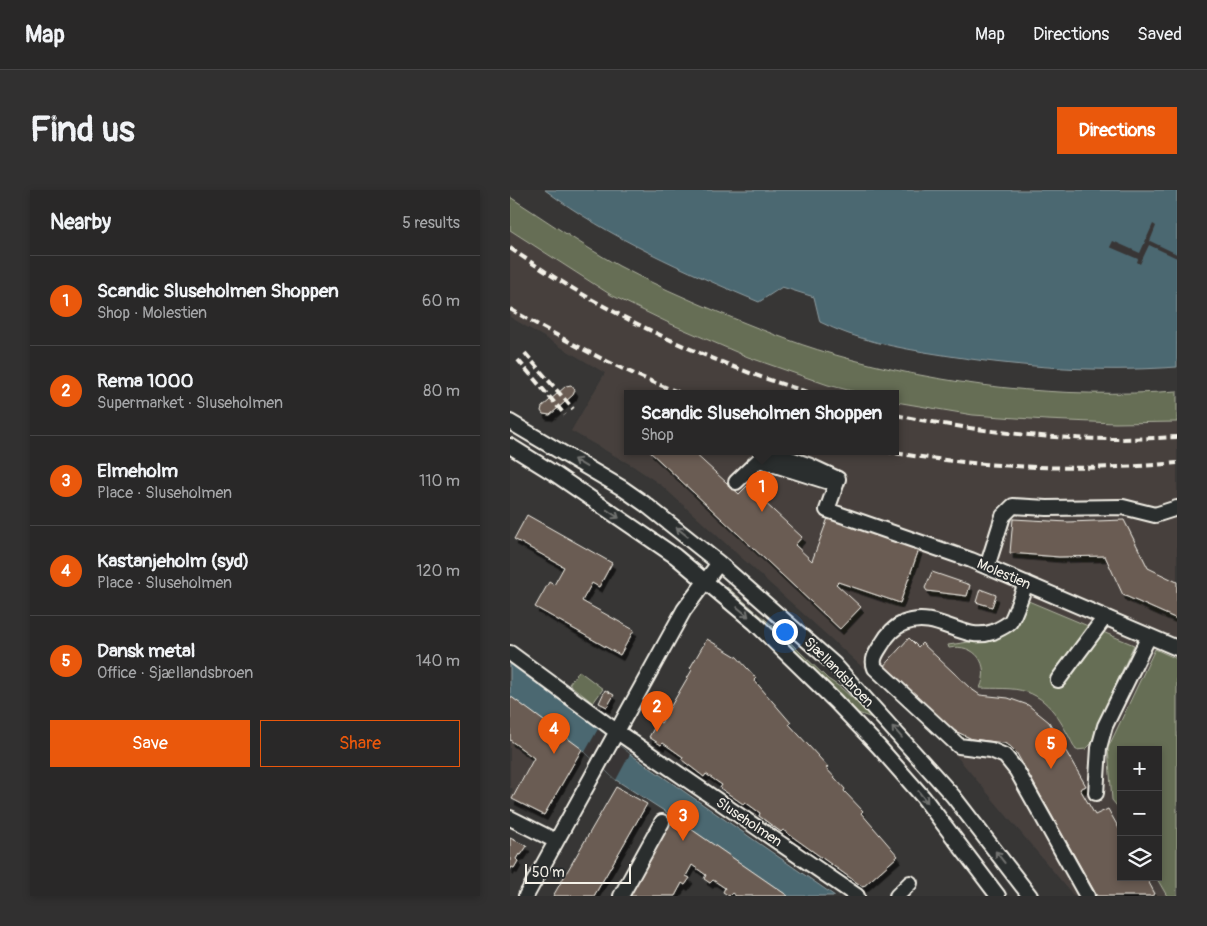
<!DOCTYPE html>
<meta charset="utf-8">
<style>
:root{--surface:#292828;--page:#313030;--text:#f1f3f6;--muted:#a5a6a8;--line:#454445;--accent:#ea580c}
body{margin:0;font-family:Pangolin,sans-serif;background:var(--page);color:var(--text)}
.controls{position:absolute;right:15px;bottom:15px;display:grid;overflow:hidden;border-radius:0px;box-shadow:0 2px 8px #0003}
.controls button{width:45px;height:45px;display:grid;place-items:center;padding:0;border:0;border-bottom:1px solid var(--line);background:var(--surface);color:var(--text);font:25px sans-serif}
.scale{position:absolute;left:15px;bottom:12px;width:106px;box-sizing:border-box;padding-left:5px;border:2px solid #f4f1e8;border-top:0;font-size:14px;line-height:18px;white-space:nowrap;color:#f4f1e8;-webkit-text-stroke:4px #2a2d2e;paint-order:stroke}
.you{position:absolute;left:274px;top:441px;width:18px;height:18px;margin:-12px;border:4px solid #fff;border-radius:50%;background:#1a73e8;box-shadow:0 0 0 8px #1a73e833}
.badge{display:grid;place-items:center;width:32px;height:32px;border-radius:50%;background:var(--accent);color:#fff;font-size:16px;font-weight:700}
.pin{position:absolute;translate:-50% -41px;filter:drop-shadow(0 1px 2px #0008)}
.pin::after{content:'';position:absolute;top:26px;width:18px;height:15px;background:inherit;clip-path:polygon(0 0,100% 0,50% 100%)}
.popup{position:absolute;left:114px;top:200px;width:275px;height:65px;box-sizing:border-box;display:grid;place-content:center;border-radius:0px;background:var(--surface);filter:drop-shadow(0 1px 4px #0005);font-size:16px;white-space:nowrap;color:var(--muted)}
.popup b{font-size:19px;color:var(--text)}
.popup::after{content:'';position:absolute;left:50%;top:100%;margin-left:-10px;border:10px solid transparent;border-top-color:var(--surface)}
.list{margin:0;padding:0;list-style:none}
h2{display:flex;justify-content:space-between;align-items:center;height:65px;margin:0;padding:0 20px;font-size:21px}
h2 small{font-size:16px;font-weight:400;color:var(--muted)}
.list li{display:grid;grid-template-columns:32px 1fr auto;gap:15px;align-items:center;box-sizing:border-box;height:90px;padding:0 20px;border-top:1px solid var(--line)}
.list b{display:block;font-size:19px;white-space:nowrap}
.list p{margin:0;font-size:16px;white-space:nowrap;color:var(--muted)}
.list em{font-size:16px;font-style:normal;color:var(--muted)}
.actions{display:flex;gap:10px;padding:15px 20px}
.actions a{flex:1;padding:11px 0;border:1px solid var(--accent);border-radius:0px;text-align:center;font-size:18px;color:var(--accent)}
.actions .main{background:var(--accent);color:#fff}
.icon{flex:none;width:28px;height:28px;fill:none;stroke:currentColor;stroke-width:2;stroke-linecap:round;stroke-linejoin:round}
.map{position:relative;flex:none;width:667px;height:706px;overflow:hidden;border-radius:0px}
header{display:flex;align-items:center;gap:30px;box-sizing:border-box;height:70px;padding:0 25px;background:var(--surface);border-bottom:1px solid var(--line)}
header strong{font-size:24px}
nav{display:flex;gap:28px;margin-inline-start:auto;font-size:18px}
.intro{display:flex;align-items:center;justify-content:space-between;box-sizing:border-box;height:120px;padding:0 30px}
h1{margin:0;font-size:35px}
.button{padding:12px 22px;border-radius:0px;background:var(--accent);color:#fff;font-size:18px;font-weight:700}
main{display:flex;gap:30px;padding:0 30px}
aside{flex:1;background:var(--surface);border-radius:0px;box-shadow:0 2px 8px #0003}
.map>svg:first-child{display:block}
.built{fill:#47413e;fill-rule:evenodd}
.green{fill:#666e54;stroke:#adb09e}
.water{fill:#4c6771;stroke:#8f9ea1}
.pier{fill:#373635}
.building{fill:#6b5c53;stroke:#f4f1e8;filter:url(#shadow)}
.lines{fill:none;stroke-linecap:round;stroke-linejoin:round}
.minor-casing{stroke:#f4f1e8;stroke-width:18}
.minor{stroke:#2a2d2e;stroke-width:14}
.rail{stroke:#f4f1e8;stroke-width:4;stroke-dasharray:8 4;stroke-linecap:butt}
.oneway{stroke:#71726f}
.labels{text-anchor:middle;dominant-baseline:central;stroke-width:4;stroke-linejoin:round;paint-order:stroke}
.street-label{font-size:14px;fill:#f4f1e8;stroke:#2a2d2e}
</style>
<header>
<strong>Map</strong>
<nav><a>Map</a><a>Directions</a><a>Saved</a></nav>
</header>
<div class="intro"><h1>Find us</h1><a class="button">Directions</a></div>
<main>
<aside>
<h2>Nearby<small>5 results</small></h2>
<ul class="list">
<li><span class="badge">1</span><div><b>Scandic Sluseholmen Shoppen</b><p>Shop · Molestien</p></div><em>60 m</em></li>
<li><span class="badge">2</span><div><b>Rema 1000</b><p>Supermarket · Sluseholmen</p></div><em>80 m</em></li>
<li><span class="badge">3</span><div><b>Elmeholm</b><p>Place · Sluseholmen</p></div><em>110 m</em></li>
<li><span class="badge">4</span><div><b>Kastanjeholm (syd)</b><p>Place · Sluseholmen</p></div><em>120 m</em></li>
<li><span class="badge">5</span><div><b>Dansk metal</b><p>Office · Sjællandsbroen</p></div><em>140 m</em></li>
</ul>
<div class="actions"><a class="main">Save</a><a>Share</a></div>
</aside>
<div class="map">
<svg width="667" height="706" viewBox="0 0 667 706">
<defs>
<filter id="shadow"><feDropShadow dx="3" dy="5.5" stdDeviation="0" flood-color="#0009"/></filter>
</defs>
<rect width="100%" height="100%" fill="#373635"/>
<filter id="ink" filterUnits="userSpaceOnUse"><feTurbulence type="fractalNoise" baseFrequency=".02" numOctaves="2"/><feDisplacementMap in="SourceGraphic" scale="10" xChannelSelector="R" yChannelSelector="G"/><feConvolveMatrix kernelMatrix="1 2 1 2 8 2 1 2 1" color-interpolation-filters="sRGB"/></filter>
<g filter="url(#ink)">
<path class="built" d="M0,40L101,105L160,134L238,167L318,195L350,203H118V261H386V212L463,225L536,230L605,233L667,232V706H564L433,550L151,295L123,276L61,241L95,183L0,127ZM611,560H648V687H611Z
M0,550L24,568L2,609L0,608L3,599L0,597Z"/>
<path class="green" d="M0,7C36,30 71,55 109,76C141,93 175,108 208,122C245,137 283,153 322,164C433,196 551,209 667,201V232L605,233L536,230L463,225L386,212V203H350L318,195L238,167L161,134L101,105L0,40Z
M217,397L263,436L318,489L330,497L365,529L348,523L288,465L217,400L216,398Z
M516,410L578,436L540,488L546,491L551,497L593,442L624,455L586,537L582,553L576,559L566,560C554,538 543,511 517,502C503,497 485,499 470,498C481,474 465,453 439,458L438,455L480,449Z
M645,459L667,469V706H657L646,687H648V560H611V621L602,610L598,558Z
M69,481L93,499L83,513L59,494Z"/>
<path class="water" d="M35,0H667V177C587,183 507,177 427,164C388,158 346,150 310,132L304,107L272,97L249,112C175,81 100,48 35,0Z
M0,474L87,538L120,564L325,706H278L162,626L106,590L74,561L0,506Z"/>
<path class="pier" d="M643,34L646,36L640,51L667,64V68L639,55L630,74L627,72L628,69L600,57L603,51L630,63Z
M88,539L120,564L106,590L75,562Z"/>
<path class="building" d="M61,195L65,200L63,205L40,225L33,224L31,221L32,217L56,196Z
M139,261H182L229,304L237,296L292,347L285,355L302,371L318,328L409,359L390,413L328,392L326,394L351,417L330,439Z
M17,325L102,373L89,397L82,393L72,411L124,440L110,465L25,417L39,392L44,395L54,377L4,349Z
M503,329L558,332L614,330L638,378L667,392V429L613,405L595,366L549,367L500,363Z
M422,382L460,395L457,406L417,401L415,398Z
M470,399L486,405L482,417L466,412Z
M399,448L408,457L412,453L460,498L470,505L498,508L518,515L539,532L576,596L570,599L585,625L598,619L611,642V687H636L645,704L641,706H587L506,562L500,556L494,553L462,549L439,538L370,480Z
M197,449L227,467L246,488L244,490L281,533L279,534L318,577L316,578L335,599L334,601L353,621L351,623L388,666L353,697L273,640L271,642L249,626L250,623L235,612L233,614L210,598L212,595L196,584L194,587L172,570L173,567L153,553L151,555L139,547L148,531L151,533L182,480L180,478Z
M95,500L104,505L97,517L89,513Z
M0,506L72,559L34,625L2,609L24,568L0,550Z
M106,597L137,614L84,706H43Z
M162,626L278,706H226L222,703L219,706L213,702L215,698L203,690L200,693L194,689L196,685L182,675L176,686L180,688L175,695L172,693L165,706H117Z
M0,648L17,656L11,665L9,664L6,669L8,671L4,678L2,677L0,680Z"/>
<g class="lines">
<g class="minor-casing">
<path id="minor" d="M0,232L112,298L135,314L209,373L324,474L443,606L520,706
M0,256L45,284L165,366L245,433L325,511L369,557L413,607L488,706
M258,261L298,275L328,289L317,320L461,370L667,458
M226,292L249,270L316,291
M477,377L493,326L503,316L537,318L613,317L645,325L667,318
M516,393C513,401 504,428 500,432C496,436 487,440 483,442C452,453 428,420 394,433C384,437 377,445 372,454C367,462 361,469 365,478L449,556L481,560L495,566L507,581L577,706
M0,463L106,541L347,706
M548,490L595,427
M586,603L589,558L595,536L639,446
M0,628L46,651
M16,706L174,420L209,373
M111,706L152,632
M387,706L400,693"/>
</g>
<use href="#minor" class="minor"/>
<path class="rail" d="M0,58C72,108 150,149 232,180C255,189 278,196 301,203
M0,119C56,151 111,181 171,203
M15,163L63,219
M8,170L55,225
M386,225C458,240 532,249 606,249C626,249 647,248 667,247
M374,261C400,266 426,269 453,272C524,279 596,280 667,273"/>
</g>
<defs><path id="oneway-shaft" d="M-6 0H5M1.5-3L5.5 0L1.5 3" fill="none" stroke-width="1.6" stroke-linecap="round" stroke-linejoin="round" transform="scale(1.25)"/></defs>
<g class="oneway">
<use href="#oneway-shaft" transform="translate(70 273) rotate(-149)"/>
<use href="#oneway-shaft" transform="translate(103 324) rotate(34)"/>
<use href="#oneway-shaft" transform="translate(172 342) rotate(-141)"/>
<use href="#oneway-shaft" transform="translate(233 422) rotate(40)"/>
<use href="#oneway-shaft" transform="translate(387 542) rotate(-131)"/>
<use href="#oneway-shaft" transform="translate(413 607) rotate(51)"/>
<use href="#oneway-shaft" transform="translate(490 667) rotate(-128)"/>
</g>
</g>
<g class="labels">
<g class="street-label">
<text transform="translate(494 384) rotate(23)">Molestien</text>
<text transform="translate(329 482) rotate(45)">Sjællandsbroen</text>
<text transform="translate(239 632) rotate(34)">Sluseholmen</text>
</g>
</g>
</svg>
<div class="controls">
<button>+</button>
<button>−</button>
<button><svg class="icon" aria-label="layers" viewBox="0 0 24 24"><path d="M12 4l9 5-9 5-9-5zM3 14l9 5 9-5"/></svg></button>
</div>
<div class="scale">50 m</div>
<div class="you"></div>
<div class="pin badge" style="left:252px;top:322px">1</div>
<div class="popup"><b>Scandic Sluseholmen Shoppen</b>Shop</div>
<div class="pin badge" style="left:147px;top:542px">2</div>
<div class="pin badge" style="left:173px;top:651px">3</div>
<div class="pin badge" style="left:44px;top:564px">4</div>
<div class="pin badge" style="left:541px;top:579px">5</div>
</div>
</main>
